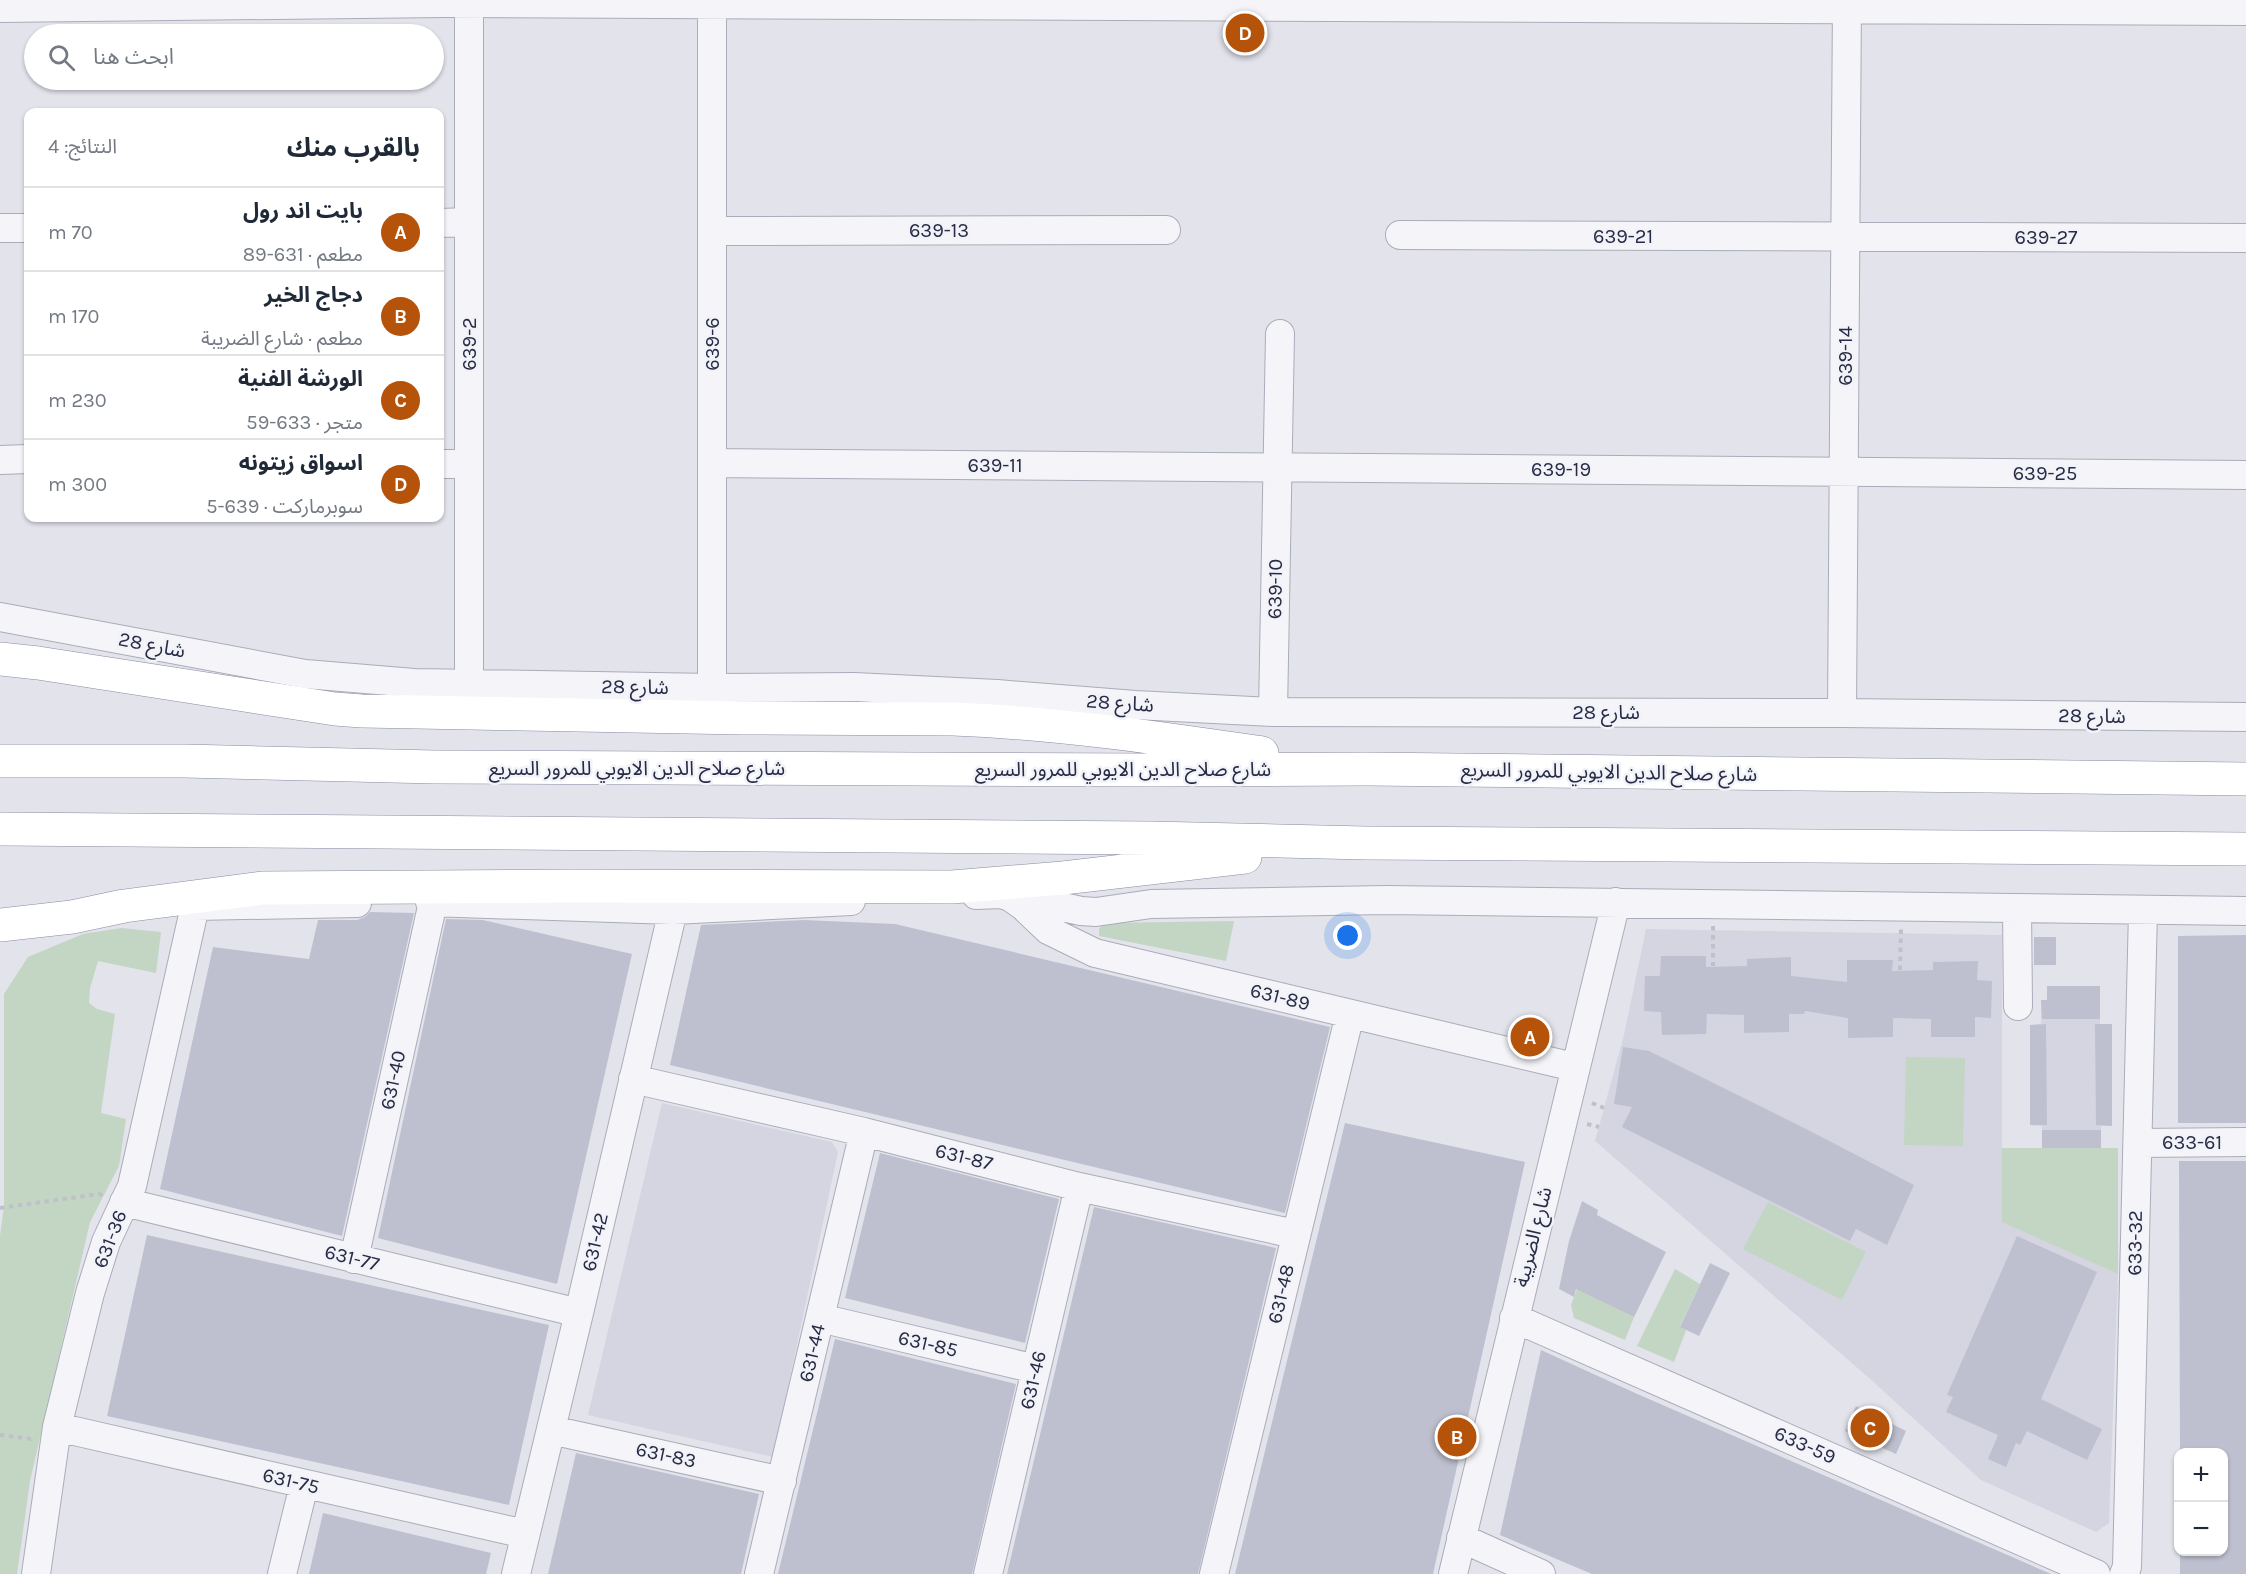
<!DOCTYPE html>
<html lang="ar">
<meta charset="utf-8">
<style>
:root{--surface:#fff;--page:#f6f6f7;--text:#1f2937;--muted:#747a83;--line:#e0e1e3;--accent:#b45309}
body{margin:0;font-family:Karla,"Noto Sans Arabic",sans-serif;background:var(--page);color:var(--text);direction:rtl}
.controls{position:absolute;right:18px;bottom:18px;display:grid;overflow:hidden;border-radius:12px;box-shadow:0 2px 4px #0004}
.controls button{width:54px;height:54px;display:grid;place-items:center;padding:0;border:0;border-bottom:2px solid var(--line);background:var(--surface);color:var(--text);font:30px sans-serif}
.you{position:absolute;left:1348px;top:936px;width:21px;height:21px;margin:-15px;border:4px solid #fff;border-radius:50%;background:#1a73e8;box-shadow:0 0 0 9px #1a73e833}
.badge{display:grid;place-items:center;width:39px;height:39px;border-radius:50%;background:var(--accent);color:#fff;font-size:20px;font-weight:700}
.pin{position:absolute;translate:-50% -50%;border:3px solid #fff;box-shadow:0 2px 6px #0006}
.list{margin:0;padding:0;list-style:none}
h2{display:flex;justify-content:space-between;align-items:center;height:78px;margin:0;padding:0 24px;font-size:26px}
h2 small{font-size:20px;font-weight:400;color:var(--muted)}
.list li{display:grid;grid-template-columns:39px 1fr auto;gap:18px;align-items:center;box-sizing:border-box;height:84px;padding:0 24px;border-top:2px solid var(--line)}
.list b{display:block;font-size:22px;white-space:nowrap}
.list p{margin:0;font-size:20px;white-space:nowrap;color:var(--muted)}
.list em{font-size:20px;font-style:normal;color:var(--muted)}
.icon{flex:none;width:33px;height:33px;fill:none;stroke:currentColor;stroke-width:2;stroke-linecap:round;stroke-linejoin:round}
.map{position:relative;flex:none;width:2246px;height:1574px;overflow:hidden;direction:ltr}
.search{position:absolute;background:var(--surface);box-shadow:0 2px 4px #0004;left:24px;top:24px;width:420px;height:66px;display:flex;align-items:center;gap:15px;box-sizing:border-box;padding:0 21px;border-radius:33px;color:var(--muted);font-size:22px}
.panel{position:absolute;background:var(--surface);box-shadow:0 2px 4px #0004;left:24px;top:108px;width:420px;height:414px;border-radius:12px;direction:rtl}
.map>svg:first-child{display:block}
.built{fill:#d4d5e1}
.green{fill:#c2d6c3}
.building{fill:#bec0cf}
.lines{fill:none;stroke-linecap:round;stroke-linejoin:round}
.minor-casing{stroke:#aaacb9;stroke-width:30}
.highway-casing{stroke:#888ba3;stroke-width:34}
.path{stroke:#c0c0ca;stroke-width:4;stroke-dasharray:4.5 4.5;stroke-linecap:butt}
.minor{stroke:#f5f5f9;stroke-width:28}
.highway{stroke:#fff;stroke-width:33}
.labels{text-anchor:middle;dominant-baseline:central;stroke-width:5;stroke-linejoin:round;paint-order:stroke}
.street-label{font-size:20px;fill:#282b45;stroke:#f2f3f8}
</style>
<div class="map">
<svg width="2246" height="1574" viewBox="0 0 2246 1574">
<rect width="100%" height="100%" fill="#e2e3eb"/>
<path class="built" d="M1646,929L2002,935V1221L2118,1274L2109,1523L2096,1532L1981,1480L1868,1377L1595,1141L1624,1035Z
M2041,1000H2100V1024H2112V1126H2101V1148H2042V1126L2030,1125V1025L2041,1024Z
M662,1103L832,1142L838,1152L773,1457L588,1415Z"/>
<path class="green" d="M1234,921L1226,961L1099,936V929L1104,923Z
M121,928L161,932L156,973L98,961L90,988L89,1003L97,1009L115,1014L101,1113L126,1119L119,1166L90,1222L30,1481L17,1574H0V1236L4,1206V994L28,957L83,934Z
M1906,1057L1965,1058L1963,1146L1904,1145Z
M2002,1148H2118V1274L2002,1222Z
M1768,1202L1866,1252L1842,1300L1743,1249Z
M1675,1269L1700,1284L1680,1326L1686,1330L1674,1362L1637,1346Z
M1577,1289L1634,1317L1625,1340L1574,1318L1571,1305Z"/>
<path class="building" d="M370,912L414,913L342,1236L160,1189L213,947L309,959L318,920H357L365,917Z
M446,919L483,920L632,954L557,1284L378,1238Z
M804,920L895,924L1330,1027L1285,1213L670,1065L701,925Z
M2246,935V1123H2178V936Z
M2034,937H2056V965H2034Z
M1661,956H1706V967L1747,966V959L1791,957V976L1847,982V960H1893L1892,971L1933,970V962L1978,961L1977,980L1992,981L1991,1018L1975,1017V1037H1931V1019L1893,1018V1037L1848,1038V1018L1805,1011L1804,1014H1789V1032L1744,1033V1015L1707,1014L1706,1034L1662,1035L1661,1012L1644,1011L1645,976H1660Z
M2047,986H2100V1019H2042L2041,1000H2047Z
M2046,1024L2047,1125H2030V1025Z
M2095,1024H2112V1126L2096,1125Z
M1623,1047L1649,1051L1808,1130L1914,1185L1887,1245L1856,1229L1850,1241L1622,1127L1632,1107L1614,1104Z
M1345,1123L1525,1162L1433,1574H1235Z
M2042,1130H2101V1148H2042Z
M880,1153L1059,1199L1025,1343L845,1298Z
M2179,1161H2246V1574H2180V1551H2223V1452H2180Z
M1582,1201L1598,1210L1597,1215L1666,1252L1634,1317L1576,1289L1574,1297L1559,1289L1569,1241Z
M1094,1207L1276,1248L1198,1574H1007Z
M147,1235L549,1325L509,1505L107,1416Z
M2017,1236L2097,1272L2041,1399L2102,1429L2087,1460L2027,1431L2020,1445L2016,1443L2006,1467L1988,1459L1998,1435L1946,1412L1953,1397L1947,1395Z
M1710,1263L1730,1273L1699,1336L1680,1327Z
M835,1339L1016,1384L972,1574H778Z
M1541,1350L1635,1393L2051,1574H1592L1500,1535Z
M1856,1406L1906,1431L1896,1454L1845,1431Z
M576,1453L759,1494L741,1574H548Z
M323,1513L491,1553L486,1574H309Z"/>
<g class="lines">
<g class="minor-casing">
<path id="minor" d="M469,3V684
M0,8L443,3L2246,11
M440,223L469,222
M0,228H28
M712,231L1166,230
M1400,235L2246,238
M0,460L28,459
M712,463L2246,475
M440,464H469
M0,617L305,674L414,683L712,688L854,687L997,694L1135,705L1273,712L1842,713L2246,717
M712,688V0
M1273,712L1280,334
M1842,713L1847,0
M976,895L1001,894L1010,897L1023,906L1048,930L1095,953L1574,1067
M1012,896L1081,911L1096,912L1151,904L1386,900L2246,911
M430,902L673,910L851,901
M2017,909L2018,1006
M633,1079L864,1132L1079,1187L1295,1234
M2138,1143L2246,1142
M124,1202L579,1313
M354,1259L433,902
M820,1318L1036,1369
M1514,1318L2096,1574
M57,1427L525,1534
M551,1430L782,1481
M1461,1538L1541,1574
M36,1574L57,1427L90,1293L106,1242L132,1186L195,906L357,903
M282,1574L304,1485
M516,1574L579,1313L673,910
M759,1574L864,1132
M988,1574L1079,1187
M1214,1574L1350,1014
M1453,1574L1616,902
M2124,1574L2127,1567L2143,911"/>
</g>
<g class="highway-casing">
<path id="highway" d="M0,659L38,663L335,709L362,711L743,718L953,719C1057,723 1159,738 1262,753
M0,761H185L435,767L1151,770L1367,769L2246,779
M0,829L1151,838L1365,843L2246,849
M0,925L72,917L124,906L262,888L570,886L952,887L1063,878L1245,857"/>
</g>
<path class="path" d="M1713,926V966
M1900,970L1901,929
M1592,1103L1604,1108
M1587,1124L1599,1127
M0,1208L99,1194L103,1195
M0,1435L32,1439"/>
<use href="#minor" class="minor"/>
<use href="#highway" class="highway"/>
</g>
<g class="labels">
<g class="street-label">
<text x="939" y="230">639-13</text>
<text x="1623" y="236">639-21</text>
<text x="2046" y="237">639-27</text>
<text transform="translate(469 344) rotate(-90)">639-2</text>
<text transform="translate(712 344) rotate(-90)">639-6</text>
<text transform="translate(1845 356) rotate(-90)">639-14</text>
<text x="995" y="465">639-11</text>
<text x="1561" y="469">639-19</text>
<text x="2045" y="473">639-25</text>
<text transform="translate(1275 589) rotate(-89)">639-10</text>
<text transform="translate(152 645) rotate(11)">شارع 28</text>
<text transform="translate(635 687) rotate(1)">شارع 28</text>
<text transform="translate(1120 703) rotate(4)">شارع 28</text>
<text x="1606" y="712">شارع 28</text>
<text transform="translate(2092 716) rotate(1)">شارع 28</text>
<text x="637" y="768">شارع صلاح الدين الايوبي للمرور السريع</text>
<text x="1123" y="769">شارع صلاح الدين الايوبي للمرور السريع</text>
<text transform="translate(1609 772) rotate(1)">شارع صلاح الدين الايوبي للمرور السريع</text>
<text transform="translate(1280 997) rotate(14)">631-89</text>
<text transform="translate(393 1080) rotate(-78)">631-40</text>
<text x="2192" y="1142">633-61</text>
<text transform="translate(964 1157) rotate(14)">631-87</text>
<text transform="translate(1533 1237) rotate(-76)">شارع الضريبة</text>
<text transform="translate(110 1239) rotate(-69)">631-36</text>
<text transform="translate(595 1242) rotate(-77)">631-42</text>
<text transform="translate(2135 1243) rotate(-89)">633-32</text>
<text transform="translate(352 1258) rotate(14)">631-77</text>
<text transform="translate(1281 1294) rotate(-77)">631-48</text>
<text transform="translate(928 1344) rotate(13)">631-85</text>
<text transform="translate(812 1353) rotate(-77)">631-44</text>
<text transform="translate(1033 1380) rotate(-77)">631-46</text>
<text transform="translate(1805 1445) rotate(24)">633-59</text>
<text transform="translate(666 1455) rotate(12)">631-83</text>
<text transform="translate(291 1481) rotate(13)">631-75</text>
</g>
</g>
</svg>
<div class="controls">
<button>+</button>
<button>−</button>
</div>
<div class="you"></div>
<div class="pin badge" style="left:1530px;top:1037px">A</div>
<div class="pin badge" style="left:1457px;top:1437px">B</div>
<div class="pin badge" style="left:1870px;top:1428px">C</div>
<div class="pin badge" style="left:1245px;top:33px">D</div>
<div class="search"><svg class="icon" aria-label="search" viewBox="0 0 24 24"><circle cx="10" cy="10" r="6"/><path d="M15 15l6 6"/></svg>ابحث هنا</div>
<section class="panel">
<h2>بالقرب منك<small>النتائج: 4</small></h2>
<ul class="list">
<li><span class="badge">A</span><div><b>بايت اند رول</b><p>مطعم · 631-89</p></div><em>70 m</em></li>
<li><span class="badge">B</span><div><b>دجاج الخير</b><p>مطعم · شارع الضريبة</p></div><em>170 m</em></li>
<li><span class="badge">C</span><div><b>الورشة الفنية</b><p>متجر · 633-59</p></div><em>230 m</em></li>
<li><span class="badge">D</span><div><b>اسواق زيتونه</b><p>سوبرماركت · 639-5</p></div><em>300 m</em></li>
</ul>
</section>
</div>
